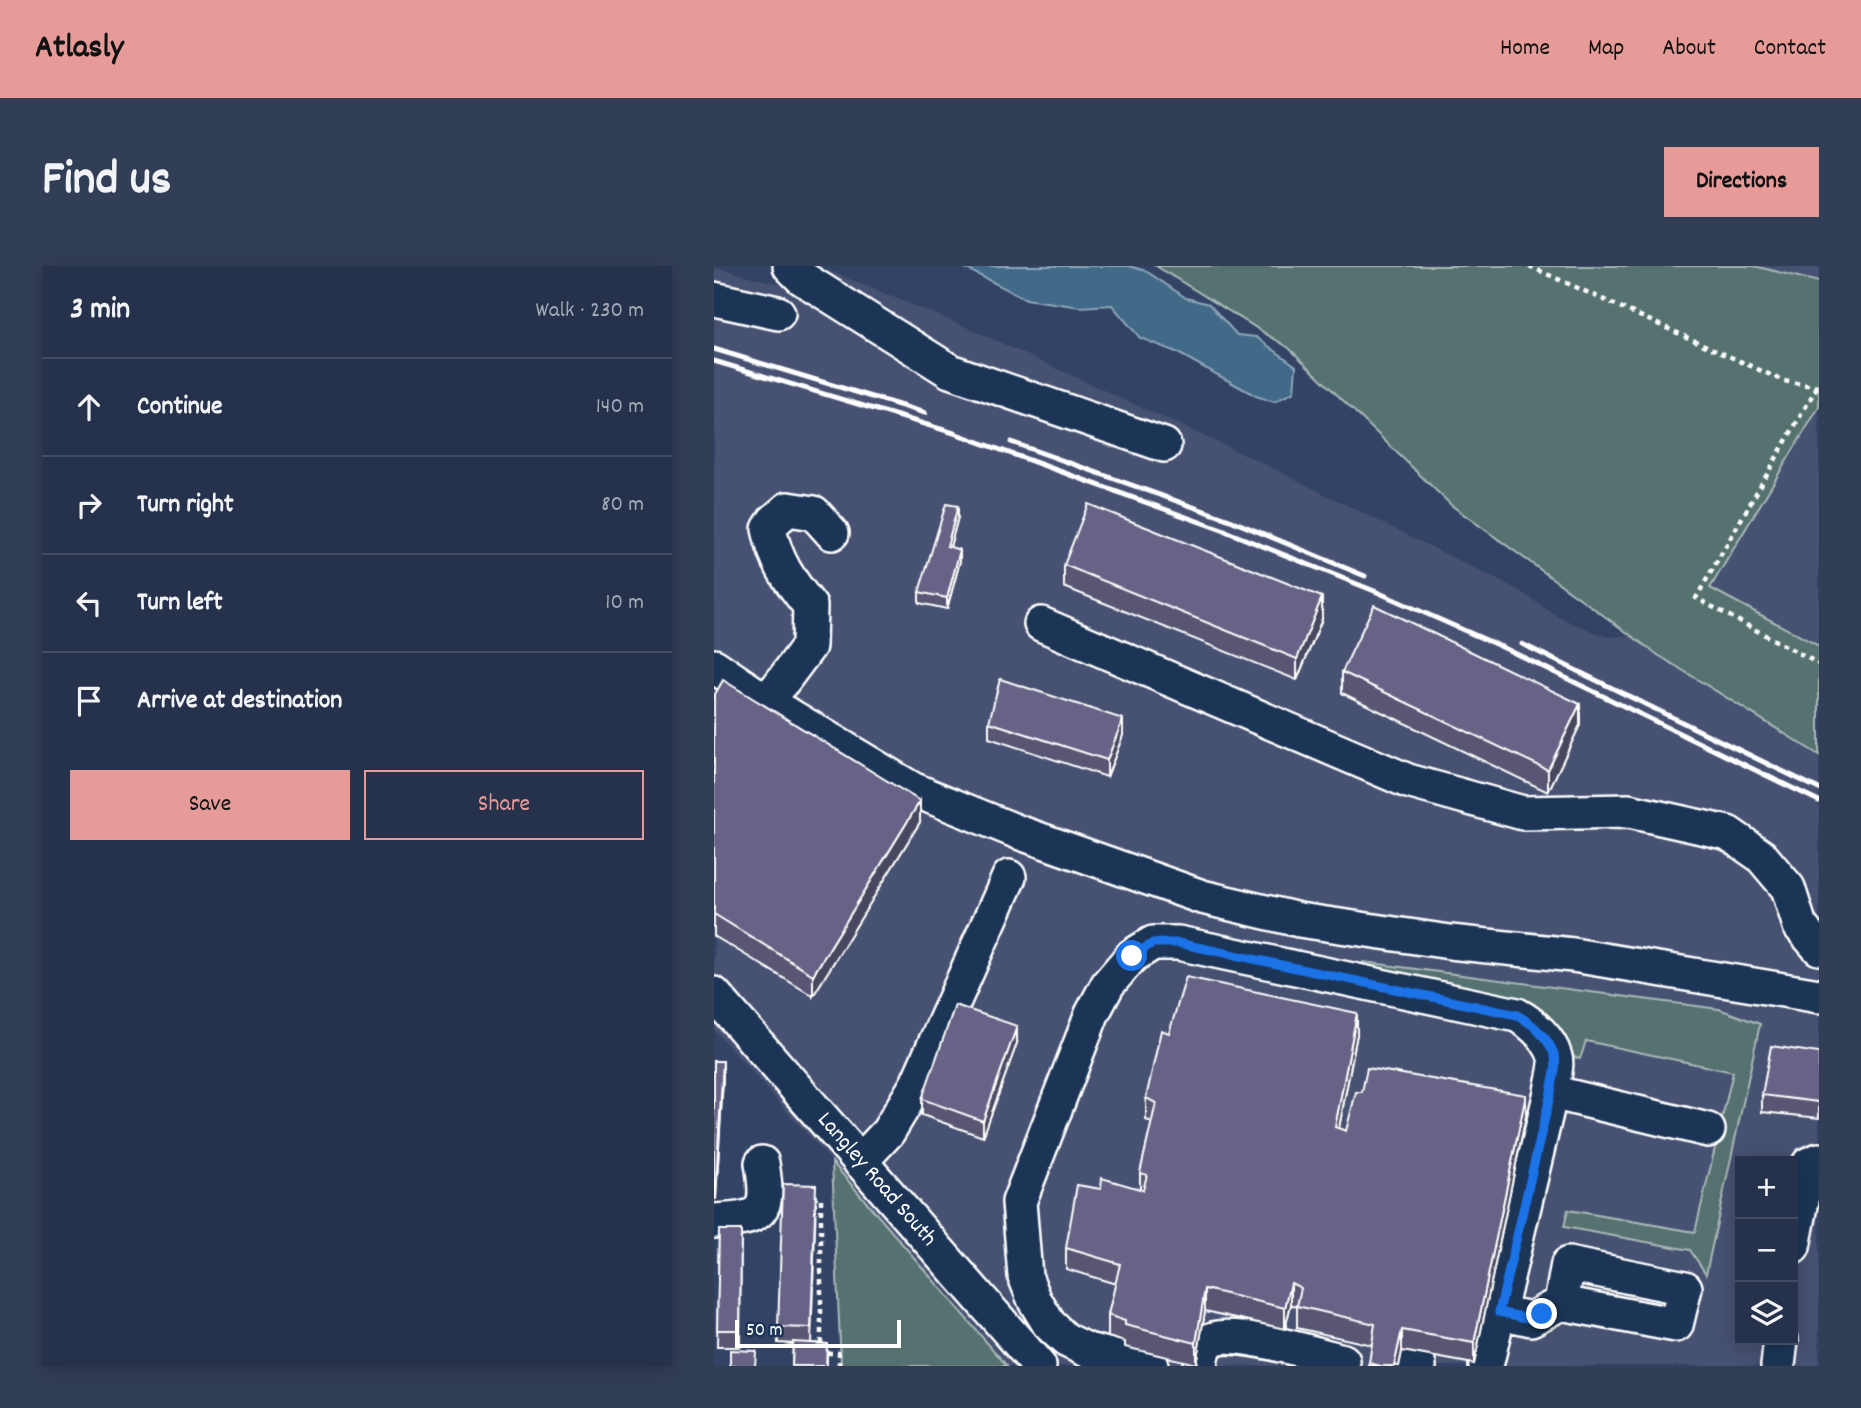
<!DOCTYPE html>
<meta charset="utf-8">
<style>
:root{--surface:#26324c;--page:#323e56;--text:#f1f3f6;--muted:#a4aab5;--line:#424d64;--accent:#e69b98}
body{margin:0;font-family:Dekko,sans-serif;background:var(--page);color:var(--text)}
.controls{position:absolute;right:21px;bottom:21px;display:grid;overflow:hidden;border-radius:0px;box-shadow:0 4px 18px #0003}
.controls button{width:63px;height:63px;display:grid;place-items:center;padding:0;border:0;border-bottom:2px solid var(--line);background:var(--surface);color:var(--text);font:35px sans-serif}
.scale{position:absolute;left:21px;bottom:18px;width:166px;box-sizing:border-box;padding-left:7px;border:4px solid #fff;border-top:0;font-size:19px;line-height:24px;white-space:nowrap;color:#fff;-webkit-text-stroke:5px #1d3557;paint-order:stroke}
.stop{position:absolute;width:21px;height:21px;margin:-16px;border:5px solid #1a73e8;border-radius:50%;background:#fff}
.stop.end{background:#1a73e8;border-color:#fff;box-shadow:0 2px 7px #0008}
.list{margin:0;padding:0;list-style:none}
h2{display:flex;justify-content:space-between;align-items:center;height:91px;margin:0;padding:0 28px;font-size:30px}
h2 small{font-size:23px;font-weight:400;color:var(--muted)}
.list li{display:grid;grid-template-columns:46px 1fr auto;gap:21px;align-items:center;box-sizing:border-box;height:98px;padding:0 28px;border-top:2px solid var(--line)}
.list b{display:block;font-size:26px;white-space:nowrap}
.list em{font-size:23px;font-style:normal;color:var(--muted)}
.actions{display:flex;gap:14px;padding:21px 28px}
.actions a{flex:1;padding:16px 0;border:2px solid var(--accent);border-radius:0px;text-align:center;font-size:24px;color:var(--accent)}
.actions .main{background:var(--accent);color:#111}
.icon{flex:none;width:38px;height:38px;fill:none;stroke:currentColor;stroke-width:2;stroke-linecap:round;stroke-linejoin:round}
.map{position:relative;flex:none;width:1105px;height:1100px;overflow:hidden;border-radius:0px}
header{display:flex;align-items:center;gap:42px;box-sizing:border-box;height:98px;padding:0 35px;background:var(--accent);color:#111}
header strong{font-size:33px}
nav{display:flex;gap:38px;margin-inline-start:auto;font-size:24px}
.intro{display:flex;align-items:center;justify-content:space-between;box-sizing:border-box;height:168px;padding:0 42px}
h1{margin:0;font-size:49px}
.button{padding:18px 32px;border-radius:0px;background:var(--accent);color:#111;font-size:24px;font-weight:700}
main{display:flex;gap:42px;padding:0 42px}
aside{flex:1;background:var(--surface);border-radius:0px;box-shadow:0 4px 18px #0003}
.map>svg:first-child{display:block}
.built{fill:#465172;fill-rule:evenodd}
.green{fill:#55726f;stroke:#aab8b7;stroke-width:2}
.water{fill:#416b88;stroke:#8da6b8;stroke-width:2}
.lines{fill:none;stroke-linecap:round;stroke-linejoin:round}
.minor-casing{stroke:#fff;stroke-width:38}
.path{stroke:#fff;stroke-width:4.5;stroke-dasharray:5 5;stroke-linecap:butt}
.minor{stroke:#1d3557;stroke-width:33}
.rail{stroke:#fff;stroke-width:5}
.wall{fill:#585673;stroke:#fff;stroke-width:2}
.shaded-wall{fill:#47465e;stroke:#fff;stroke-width:2}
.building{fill:#666486;stroke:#fff;stroke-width:2}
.route{stroke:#1a73e8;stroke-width:9}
.labels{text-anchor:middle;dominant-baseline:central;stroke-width:6;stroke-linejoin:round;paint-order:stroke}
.street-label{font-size:23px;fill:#fff;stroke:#1d3557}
</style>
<header>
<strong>Atlasly</strong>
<nav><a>Home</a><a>Map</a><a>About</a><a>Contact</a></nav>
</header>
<div class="intro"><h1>Find us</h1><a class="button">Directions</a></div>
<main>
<aside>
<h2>3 min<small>Walk · 230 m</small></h2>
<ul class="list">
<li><svg class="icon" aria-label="ahead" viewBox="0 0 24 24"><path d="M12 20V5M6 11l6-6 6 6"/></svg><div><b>Continue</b></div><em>140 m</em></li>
<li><svg class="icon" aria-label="right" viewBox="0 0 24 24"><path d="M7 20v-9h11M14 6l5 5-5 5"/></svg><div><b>Turn right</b></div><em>80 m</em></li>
<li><svg class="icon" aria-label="left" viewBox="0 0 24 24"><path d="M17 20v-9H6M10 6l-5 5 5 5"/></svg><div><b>Turn left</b></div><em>10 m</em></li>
<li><svg class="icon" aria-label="arrive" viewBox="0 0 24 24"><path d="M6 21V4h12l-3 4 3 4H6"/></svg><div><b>Arrive at destination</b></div></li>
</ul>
<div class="actions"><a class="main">Save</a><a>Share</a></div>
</aside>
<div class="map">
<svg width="1105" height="1100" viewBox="0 0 1105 1100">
<rect width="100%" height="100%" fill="#334365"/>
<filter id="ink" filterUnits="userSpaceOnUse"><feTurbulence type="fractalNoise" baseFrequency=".0143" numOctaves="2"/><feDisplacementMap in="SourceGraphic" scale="14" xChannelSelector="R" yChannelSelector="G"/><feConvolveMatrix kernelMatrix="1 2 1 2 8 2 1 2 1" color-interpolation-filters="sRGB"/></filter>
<g filter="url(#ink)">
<path class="built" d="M104,0L254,62L542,194L804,324L844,351L893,371L916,370L1105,489V1100H293L118,896L0,764V1L76,21ZM1026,895H1079V1074H1026Z
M1040,0H1105V16Z
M1105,141V380L996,322Z"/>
<path class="green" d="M442,0H1040L1105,16V141L996,322L1105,380V489L944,389L737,239L575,82Z
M649,696L1005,743L1046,758L992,1008L976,984L850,961L854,944L981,966L1019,806L872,775L866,793L857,790L842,759L828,748L645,709Z
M118,896L293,1100H127Z"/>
<path class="water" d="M247,0H415L432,5L472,32L495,38L523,69L542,71L582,100L580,126L560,136L542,130L462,86L426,72L398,39L366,41L312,33Z"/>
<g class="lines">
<g class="minor-casing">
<path id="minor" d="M76,0L88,12L236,105L450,179
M0,33L64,47
M327,358L694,515L809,547L915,545L1014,567L1047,590L1074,622L1086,660L1105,682
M0,400L53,436L198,523L304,566L488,631L585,654L736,676L859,689L1105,730
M53,436L95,380L96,340C75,314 62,296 55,263L60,255L74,243L100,247L118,267
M0,728L325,1100
M837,826L994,864
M146,896L174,866L203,818L295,611
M0,955C50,953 56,947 48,897
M1079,981L1095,898L1105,894
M785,1046L817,1053L847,1037L854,998L971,1022L962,1059L847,1037
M693,1097L705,1100
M437,1100L373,1084L352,1074L335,1058L321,1035L311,1010L305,936L378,748L394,718L418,690L439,677H464L803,749C818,757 836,773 841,791C844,800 838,816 837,826L772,1100
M486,1100C487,1092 488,1080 495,1075C515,1061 604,1089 629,1095L628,1100
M1064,1100L1067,1074"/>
</g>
<path class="path" d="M815,0L1070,115L1104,121
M1103,121L982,332L1105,398
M99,931H107V1087H125V1100"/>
<use href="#minor" class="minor"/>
<path class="rail" d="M0,83L211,147
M0,95L240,167L511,265L663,326L788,381L1105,535
M297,176L516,254L651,310
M808,378L1105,523"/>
</g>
<path class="wall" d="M244,251L236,281L246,295L233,343L205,337V326Z
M350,299L608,353L583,414L350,321Z
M628,406L866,459L834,526L628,427Z
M0,430L206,556L99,730L0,670Z
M275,456L409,469L393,511L275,472Z
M455,767L643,768L625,862L632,865L812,850L760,1098L688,1085L685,1100H655L658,1079L583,1062V1041L577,1038L571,1063L491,1045L482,1098L411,1081V1076L394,1071V1049L402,1018L352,1003V982L387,923H426V907L438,856L432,854V832Z
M303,777L269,871L208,849V833Z
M1105,787V852L1048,846V829Z
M0,795L9,812L2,933H0Z
M102,936L97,1077L113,1078V1100H78L79,1078L64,1077V1061Z
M5,964H27L26,1081H3Z"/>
<path class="shaded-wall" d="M244,240V251L233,291V280Z
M246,284V295L233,343V332Z
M608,331V353L583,414V393Z
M866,438V459L834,526V504Z
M409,453V469L393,511V494Z
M206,535V556L99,730V709Z
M643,747V768L621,882V861Z
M303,760V777L269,871V855Z
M9,795V812L2,933V917Z
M812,829V850L760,1098V1077Z
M577,1017V1038L571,1063V1042Z
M491,1023V1045L482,1098V1077Z
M688,1064V1085L685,1100H680Z"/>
<path class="building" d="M232,238L244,240L233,280L246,284L233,332L205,326Z
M374,238L608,331L583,393L350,299Z
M660,339L866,438L834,504L628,406Z
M286,413L409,453L393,494L275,456Z
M9,414L206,535L99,709L0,648V430Z
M472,711L643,747L621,861L632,865L642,826H648L653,802L812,829L760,1077L688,1064L680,1100H667L655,1097L661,1058L583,1040L587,1022L577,1017L571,1042L491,1023L482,1077L411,1059V1055L394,1049L406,998L352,982L363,919L387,923L388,912L429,924L433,909L426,907L442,837L432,832L447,764L455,767Z
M241,739L303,760L269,855L208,833Z
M1057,780L1105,787V836L1048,829Z
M0,795H9L2,917H0Z
M69,918L102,919L97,1062L64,1061Z
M5,964H27L26,1064H3Z
M79,1076L113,1078L112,1100H78Z
M16,1084L42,1085L41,1100H16Z"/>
</g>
<g class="lines" filter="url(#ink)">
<path class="route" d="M418,690L439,677H464L803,749C818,757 836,773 841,791C844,800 838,816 837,826L785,1046L817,1053L828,1048"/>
</g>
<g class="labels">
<g class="street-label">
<text transform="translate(162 914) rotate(49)">Langley Road South</text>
</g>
</g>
</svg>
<div class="controls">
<button>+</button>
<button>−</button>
<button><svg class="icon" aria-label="layers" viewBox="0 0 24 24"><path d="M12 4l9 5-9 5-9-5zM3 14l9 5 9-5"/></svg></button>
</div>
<div class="scale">50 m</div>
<div class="stop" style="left:418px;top:690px"></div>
<div class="stop end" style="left:828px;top:1048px"></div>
</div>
</main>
